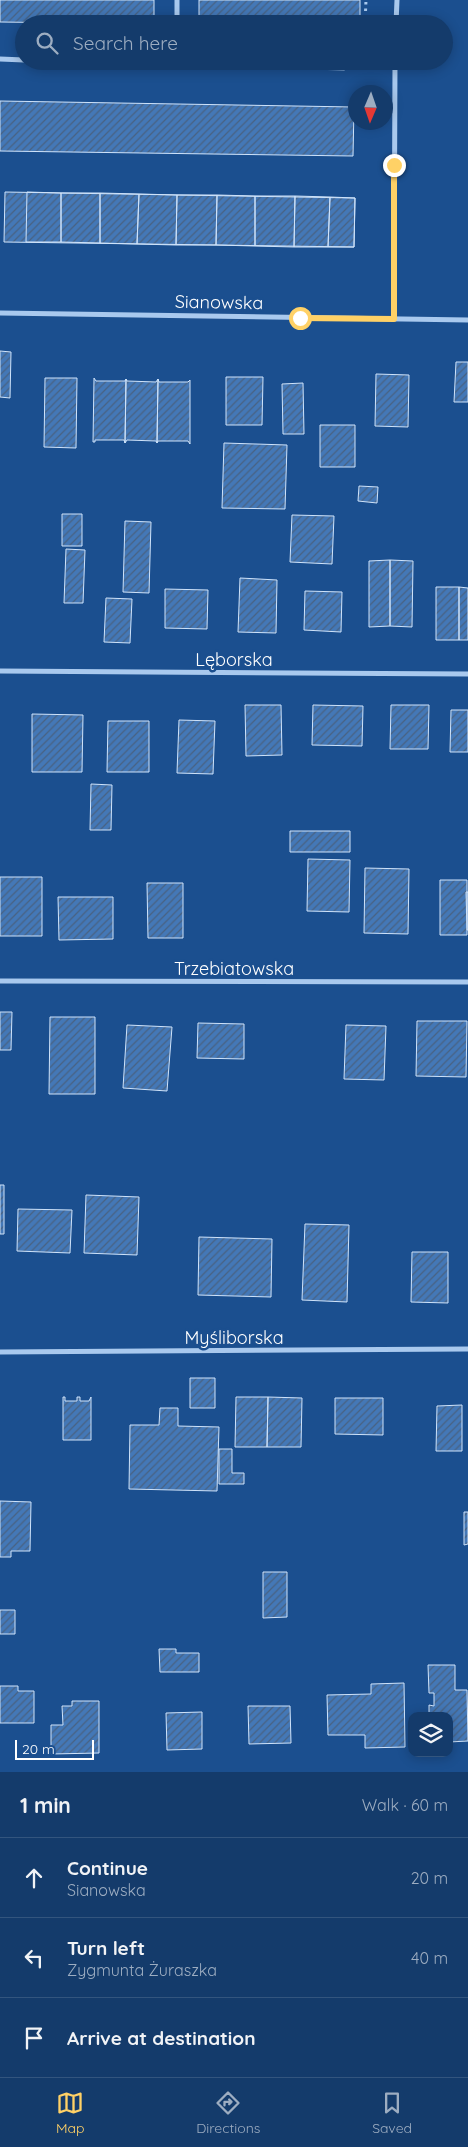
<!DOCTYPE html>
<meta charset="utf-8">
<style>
:root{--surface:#143b6b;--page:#1d4271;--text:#f1f3f6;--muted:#9dadc1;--line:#33557e;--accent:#ffd166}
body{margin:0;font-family:Quicksand,sans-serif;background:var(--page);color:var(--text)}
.controls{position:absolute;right:15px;bottom:15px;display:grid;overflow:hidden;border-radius:10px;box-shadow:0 2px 12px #0003}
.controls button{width:45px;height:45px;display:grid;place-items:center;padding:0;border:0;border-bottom:1px solid var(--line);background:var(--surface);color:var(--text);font:25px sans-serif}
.compass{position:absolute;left:348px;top:85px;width:45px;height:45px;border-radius:50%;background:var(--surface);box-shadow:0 2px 12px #0003;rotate:182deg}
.scale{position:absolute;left:15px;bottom:12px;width:79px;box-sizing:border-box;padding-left:5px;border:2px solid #fff;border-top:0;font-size:14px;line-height:18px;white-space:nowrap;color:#fff;-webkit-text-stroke:4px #1b4f8f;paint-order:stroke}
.stop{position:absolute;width:15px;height:15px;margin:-11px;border:4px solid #ffd166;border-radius:50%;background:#fff}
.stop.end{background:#ffd166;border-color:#fff;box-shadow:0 1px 5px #0008}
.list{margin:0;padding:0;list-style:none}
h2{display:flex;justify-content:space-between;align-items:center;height:65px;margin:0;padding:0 20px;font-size:21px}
h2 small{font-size:16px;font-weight:400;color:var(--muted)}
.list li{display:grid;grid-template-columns:32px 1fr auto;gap:15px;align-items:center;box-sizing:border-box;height:80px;padding:0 20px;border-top:1px solid var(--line)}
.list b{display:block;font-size:19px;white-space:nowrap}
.list p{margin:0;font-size:16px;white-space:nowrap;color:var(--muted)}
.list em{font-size:16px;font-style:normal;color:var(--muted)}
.icon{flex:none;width:28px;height:28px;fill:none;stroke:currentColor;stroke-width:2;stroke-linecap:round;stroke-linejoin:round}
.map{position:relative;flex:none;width:468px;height:1772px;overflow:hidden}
.search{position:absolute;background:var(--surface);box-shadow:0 2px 12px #0003;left:15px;right:15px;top:15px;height:55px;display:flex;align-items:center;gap:12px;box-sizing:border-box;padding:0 18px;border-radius:28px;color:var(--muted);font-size:19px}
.sheet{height:305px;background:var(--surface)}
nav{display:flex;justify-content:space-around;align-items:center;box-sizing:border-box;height:70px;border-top:1px solid var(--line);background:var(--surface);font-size:14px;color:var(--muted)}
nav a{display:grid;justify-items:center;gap:2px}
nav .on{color:var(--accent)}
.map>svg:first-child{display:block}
.building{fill:url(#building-hatch);stroke:#cfe3fa}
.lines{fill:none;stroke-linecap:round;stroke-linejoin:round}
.path{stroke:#a9c9ee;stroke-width:3;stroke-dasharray:2.5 4;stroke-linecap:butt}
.minor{stroke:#a9c9ee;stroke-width:5}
.route{stroke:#ffd166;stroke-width:6}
.labels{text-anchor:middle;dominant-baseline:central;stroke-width:5;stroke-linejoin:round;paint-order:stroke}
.street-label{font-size:18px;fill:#fff;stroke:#1b4f8f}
</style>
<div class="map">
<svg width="468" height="1772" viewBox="0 0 468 1772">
<defs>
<pattern id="building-hatch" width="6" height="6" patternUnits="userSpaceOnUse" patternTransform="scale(1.25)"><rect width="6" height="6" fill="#4478b7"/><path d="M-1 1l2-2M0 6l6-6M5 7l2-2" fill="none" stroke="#486282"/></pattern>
</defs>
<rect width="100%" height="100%" fill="#1b4f8f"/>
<path class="building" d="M0,0H154V24L0,22Z
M199,0H360V24L199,22Z
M0,101L354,107L353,156L0,151Z
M5,192L355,198L354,247L4,242Z
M27,192L61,193V242H26Z
M61,193H100V243L61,242Z
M100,193L139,194L137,244L100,243Z
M139,194L177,195L176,245L137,244Z
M177,195H217L216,245H176Z
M217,195L255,196V246L216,245Z
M255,196H295L294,247L255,246Z
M295,196L330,197L328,247H294Z
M330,197L355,198L354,247H328Z
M0,351L11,352L10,398L0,397Z
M456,362H468V402H454Z
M376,374L409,375L408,427L375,426Z
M226,377H263L262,425H226Z
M45,378H77L76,448L44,447Z
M94,378L96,381H125L126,379L125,443L124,440H95V442H93Z
M126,379L127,381L156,382L158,379L157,443L156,441L127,440L125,443Z
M158,379L159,382H188L190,380V444L188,441H158L157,443Z
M303,383L304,434H283L282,384Z
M320,425H355V467H320Z
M224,443L287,445L285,509L222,508Z
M359,486L378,487L377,503L358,501Z
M62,514H82V546H62Z
M292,515L334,516L332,564L290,562Z
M125,521L151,522L149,593L123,592Z
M66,549L85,550L83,603H64Z
M390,560V626L369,627V561Z
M390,560L413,561L412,627L390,626Z
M240,578L277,580L276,633L238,632Z
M436,587H459V640H436Z
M459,587L468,588V640H459Z
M165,589L208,590L207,629L165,628Z
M305,591L342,592L341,632L304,630Z
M106,598L132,599L130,643L104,642Z
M245,705H281L282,755L246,756Z
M313,705L363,706L362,746L312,745Z
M391,705H429L428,749H390Z
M451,710H468V752H450Z
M32,714L83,715L82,772H32Z
M179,720L215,721L213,774L177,773Z
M108,721H149V772H107Z
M91,784L112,785L111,830H90Z
M290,831H350V852H290Z
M308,859L350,860L349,912L307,911Z
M365,868L409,869L408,934L364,933Z
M0,877H42V936H0Z
M440,880H467V935H440Z
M147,883H183V938H148Z
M466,892H468V930H467Z
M58,897H113V939L59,940Z
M0,1012H12L11,1050H0Z
M50,1017H95V1094H49Z
M417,1021H467L466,1077L416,1076Z
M198,1023L244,1024V1059L197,1058Z
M127,1025L172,1027L167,1091L123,1088Z
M346,1025L386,1026L384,1080L344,1079Z
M0,1185H4V1234H0Z
M86,1195L139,1197L137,1255L84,1253Z
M18,1209L72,1210L70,1253L17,1251Z
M305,1224L349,1225L347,1302L302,1300Z
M199,1237L272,1239L271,1297L198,1295Z
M412,1252H448V1303L411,1302Z
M190,1378H215V1408H190Z
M63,1397H65V1401H77V1397H80V1401H89L91,1397V1440H63Z
M236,1397H268L267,1447H235Z
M268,1397L302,1398L301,1447H267Z
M335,1398H383V1435L335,1434Z
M462,1405V1451H436L437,1406Z
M160,1408H178V1426L219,1427L217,1491L129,1489L130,1425H159Z
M219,1449H232V1473H244V1484H219Z
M0,1501L31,1502L30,1551H11V1557H0Z
M464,1512H468V1544L464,1545Z
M263,1572H287V1617L263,1618Z
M0,1610H15V1634H0Z
M159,1649H176V1653H199V1672H160Z
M428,1665H455V1690H467L468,1741L449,1742V1716H429V1705L434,1706V1693H429Z
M404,1683L405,1747L365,1748V1735H328L327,1695L371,1694V1684Z
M0,1686H18V1691H34V1723H0Z
M72,1701H99V1753L51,1754V1725H63L62,1706H72Z
M248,1706H290L291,1743L249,1744Z
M202,1712V1749L167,1750L166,1713Z"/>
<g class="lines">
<path class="path" d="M365,24L366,0
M362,62L367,61"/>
<path class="minor" d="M177,24V0
M396,24L397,0
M0,59L24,60
M114,61L344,68
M0,313L468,320
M394,319L395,61
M0,671L468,674
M0,981L468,982
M0,1352L468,1349"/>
</g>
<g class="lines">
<path class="route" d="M300,318L394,319V165"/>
</g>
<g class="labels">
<g class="street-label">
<text transform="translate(219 302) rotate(1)">Sianowska</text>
<text x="234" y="659">Lęborska</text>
<text x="234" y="968">Trzebiatowska</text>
<text x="234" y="1337">Myśliborska</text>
</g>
</g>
</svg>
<div class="controls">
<button><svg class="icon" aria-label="layers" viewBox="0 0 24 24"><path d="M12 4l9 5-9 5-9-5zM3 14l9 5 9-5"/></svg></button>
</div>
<svg class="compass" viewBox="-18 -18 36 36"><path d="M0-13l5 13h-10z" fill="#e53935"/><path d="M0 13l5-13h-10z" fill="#9dadc1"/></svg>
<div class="scale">20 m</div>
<div class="stop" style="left:300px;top:318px"></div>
<div class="stop end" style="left:394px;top:165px"></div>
<div class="search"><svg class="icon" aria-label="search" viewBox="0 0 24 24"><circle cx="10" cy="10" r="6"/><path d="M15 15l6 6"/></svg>Search here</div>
</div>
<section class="sheet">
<h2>1 min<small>Walk · 60 m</small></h2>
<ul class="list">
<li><svg class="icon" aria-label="ahead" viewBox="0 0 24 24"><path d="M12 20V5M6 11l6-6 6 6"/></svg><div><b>Continue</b><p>Sianowska</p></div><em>20 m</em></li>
<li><svg class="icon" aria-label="left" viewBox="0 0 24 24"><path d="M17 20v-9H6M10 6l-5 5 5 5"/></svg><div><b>Turn left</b><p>Zygmunta Żuraszka</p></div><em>40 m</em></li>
<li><svg class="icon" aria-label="arrive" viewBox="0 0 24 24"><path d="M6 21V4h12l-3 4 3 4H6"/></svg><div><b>Arrive at destination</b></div></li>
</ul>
</section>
<nav>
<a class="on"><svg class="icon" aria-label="map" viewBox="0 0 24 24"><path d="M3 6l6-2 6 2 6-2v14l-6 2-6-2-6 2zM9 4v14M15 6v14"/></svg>Map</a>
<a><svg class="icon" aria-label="directions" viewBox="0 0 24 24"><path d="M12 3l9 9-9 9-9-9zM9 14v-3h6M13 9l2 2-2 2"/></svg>Directions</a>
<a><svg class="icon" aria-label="saved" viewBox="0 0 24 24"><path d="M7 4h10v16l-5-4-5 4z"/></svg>Saved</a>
</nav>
